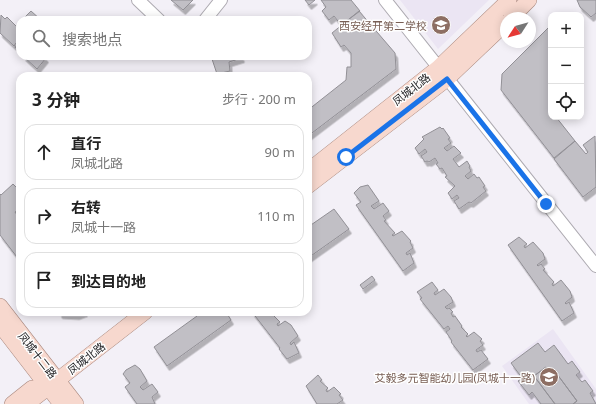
<!DOCTYPE html>
<html lang="zh">
<meta charset="utf-8">
<style>
:root{--surface:#fff;--page:#f2f2f2;--text:#222;--muted:#767676;--line:#e0e0e0}
body{margin:0;font-family:"Noto Sans","Noto Sans SC",sans-serif;background:var(--page);color:var(--text)}
.controls{position:absolute;right:12px;top:12px;display:grid;overflow:hidden;border-radius:8px;box-shadow:0 2px 10px #0003}
.controls button{width:36px;height:36px;display:grid;place-items:center;padding:0;border:0;border-bottom:1px solid var(--line);background:var(--surface);color:var(--text);font:20px sans-serif}
.compass{position:absolute;left:500px;top:12px;width:36px;height:36px;border-radius:50%;background:var(--surface);box-shadow:0 2px 10px #0003;rotate:234deg}
.stop{position:absolute;width:12px;height:12px;margin:-9px;border:3px solid #1a73e8;border-radius:50%;background:#fff}
.stop.end{background:#1a73e8;border-color:#fff;box-shadow:0 1px 4px #0008}
.list{margin:0;padding:0;list-style:none}
h2{display:flex;justify-content:space-between;align-items:center;height:52px;margin:0;padding:0 16px;font-size:17px}
h2 small{font-size:13px;font-weight:400;color:var(--muted)}
.list li{display:grid;grid-template-columns:26px 1fr auto;gap:12px;align-items:center;box-sizing:border-box;height:56px;margin:0 8px 8px;padding:0 8px;border:1px solid var(--line);border-radius:12px}
.list b{display:block;font-size:15px;white-space:nowrap}
.list p{margin:0;font-size:13px;white-space:nowrap;color:var(--muted)}
.list em{font-size:13px;font-style:normal;color:var(--muted)}
.icon{flex:none;width:22px;height:22px;fill:none;stroke:currentColor;stroke-width:2;stroke-linecap:round;stroke-linejoin:round}
.map{position:relative;flex:none;width:596px;height:404px;overflow:hidden}
.search{position:absolute;background:var(--surface);box-shadow:0 2px 10px #0003;left:16px;top:16px;width:296px;height:44px;display:flex;align-items:center;gap:10px;box-sizing:border-box;padding:0 14px;border-radius:12px;color:var(--muted);font-size:15px}
.panel{position:absolute;background:var(--surface);box-shadow:0 2px 10px #0003;left:16px;top:72px;width:296px;height:244px;border-radius:12px}
.map>svg:first-child{display:block}
.built{fill:#ebe5f3}
.building{fill:#c1bfc5;stroke:#929096;filter:url(#shadow)}
.lines{fill:none;stroke-linecap:round;stroke-linejoin:round}
.minor-casing{stroke:#adaab1;stroke-width:14}
.major-casing{stroke:#a8877d;stroke-width:16}
.minor{stroke:#fff;stroke-width:12}
.major{stroke:#f7d8ce;stroke-width:15}
.route{stroke:#1a73e8;stroke-width:5}
.labels{text-anchor:middle;dominant-baseline:central;stroke-width:3;stroke-linejoin:round;paint-order:stroke}
.education-label{font-size:11px;fill:#785e54;stroke:#fefefe;text-anchor:end}
.street-label{font-size:11px;fill:#212023;stroke:#fefefe}
</style>
<div class="map">
<svg width="596" height="404" viewBox="0 0 596 404">
<defs>
<filter id="shadow"><feDropShadow dx="2.5" dy="4.5" stdDeviation="0" flood-color="#0004"/></filter>
</defs>
<rect width="100%" height="100%" fill="#f3f0f7"/>
<path class="built" d="M400,0H489L438,49Z
M553,329L596,389V404H529L502,366Z"/>
<path class="building" d="M171,0H193L183,10Z
M305,0H315L309,5Z
M321,0H351L360,11L341,25L334,16L329,20L322,11L326,7Z
M577,0H596V13L591,17L580,7Z
M31,11L41,20H22Z
M359,11L395,53L396,69L308,136V110L346,80L347,67H351V53L344,45L341,47L332,33Z
M1,15L5,19L7,17L17,27L20,22V52L15,47L18,45L16,43L14,46L0,33Z
M551,25V117H556L575,141L554,158L501,90L502,74Z
M23,56H44L46,58L37,69Z
M211,56H241L242,58L229,62L230,71L217,74Z
M440,127L442,129L443,128L450,138L448,139L451,143L444,148L447,151L454,146L461,153L453,159L459,167L467,161L470,166L469,167L471,171L465,176L468,179L474,174L477,178L479,177L485,186L483,187L486,191L471,203L469,202L459,209L454,201L459,198L457,195L452,199L448,193L455,186L445,177L447,176L442,168L440,169L436,164L438,163L435,158L429,162L427,161L425,162L421,156L427,152L425,149L419,154L415,148L424,139L422,137Z
M595,136L596,187L583,197L554,159L575,141L586,154L588,152L583,145Z
M13,184L17,188L20,187V209L15,212L20,219V261L0,235V194L1,195Z
M368,185L379,201L371,206L374,209L383,203L389,211L383,216L386,220L384,221L395,233L392,235L393,236L402,231L411,241L410,242L413,248L406,253L407,255L410,253L414,263L403,271L356,205L361,202L354,193L360,187Z
M334,209L349,229L308,258V227Z
M519,237L527,244L524,246L525,248L533,242L543,253L545,259L537,265L538,266L541,264L545,269L543,270L554,282L552,284L553,286L561,280L570,291L572,297L565,303L566,304L569,302L574,313L562,321L508,245Z
M372,276L375,280L363,289L360,285Z
M432,282L438,290L434,293L435,295L444,289L451,297L453,302L445,307L447,309L449,308L453,312L451,313L453,317L455,316L462,326L461,327L468,334L466,336L467,337L474,332L482,339L480,341L483,345L476,350L477,352L481,350L488,359L473,370L451,342L452,341L446,332L450,329L448,326L444,329L420,299L422,298L417,292Z
M59,312H85L77,315L60,314Z
M199,312H226L231,320L167,366L154,347L197,316L196,314Z
M252,312H270L280,322L277,324L278,326L285,321L291,325L298,336L290,343L291,345L294,342L299,353L287,359L279,349L280,348Z
M538,343L545,352L554,345L568,364L572,361L580,372L576,375L582,382L585,380L593,391L590,393L596,404H573L577,401L554,370L550,373L546,367L534,376L555,404H541L532,392L529,395L518,381L522,378L511,363Z
M135,365L140,369L147,381L140,387L143,390L152,384L158,392L152,397L155,404H137L125,387L130,383L123,374L126,370Z
M546,367L550,373L554,370L577,401L573,404H555L534,376Z
M318,375L322,380L320,381L328,388L326,390L327,392L334,387L341,394L339,395L343,400L337,404H317L306,386Z"/>
<g class="lines">
<g class="minor-casing">
<path id="minor" d="M138,0L159,20
M385,0L596,266
M205,20L221,0"/>
</g>
<g class="major-casing">
<path id="major" d="M511,18L529,0
M308,171L438,68L509,0
M308,186L447,79L506,23
M0,306L76,404
M0,325L61,404
M12,404L32,388
M27,404L145,312"/>
</g>
<use href="#minor" class="minor"/>
<use href="#major" class="major"/>
</g>
<g class="lines">
<path class="route" d="M346,157L447,79L546,204"/>
</g>
<defs>
<g id="school-disc" transform="scale(1)"><circle r="9.5" fill="#8d6e63" stroke="#fefefe"/><path d="M0-5L7-2L0 1L-7-2ZM-4 1L0 2.5L4 1V4Q0 6-4 4Z" fill="#fff"/></g>
</defs>
<g fill-rule="evenodd">
<use href="#school-disc" x="441" y="25"/>
<use href="#school-disc" x="549" y="377"/>
</g>
<g class="labels">
<g class="education-label">
<text x="427" y="25">西安经开第二学校</text>
<text x="535" y="377">艾毅多元智能幼儿园(凤城十一路)</text>
</g>
<g class="street-label">
<text transform="translate(411 89) rotate(-38)">凤城北路</text>
<text transform="translate(38 355) rotate(52)">凤城十二路</text>
<text transform="translate(86 358) rotate(-38)">凤城北路</text>
</g>
</g>
</svg>
<div class="controls">
<button>+</button>
<button>−</button>
<button><svg class="icon" aria-label="locate" viewBox="0 0 24 24"><circle cx="12" cy="12" r="6"/><path d="M12 2v4M12 18v4M2 12h4M18 12h4"/></svg></button>
</div>
<svg class="compass" viewBox="-18 -18 36 36"><path d="M0-13l5 13h-10z" fill="#e53935"/><path d="M0 13l5-13h-10z" fill="#767676"/></svg>
<div class="stop" style="left:346px;top:157px"></div>
<div class="stop end" style="left:546px;top:204px"></div>
<div class="search"><svg class="icon" aria-label="search" viewBox="0 0 24 24"><circle cx="10" cy="10" r="6"/><path d="M15 15l6 6"/></svg>搜索地点</div>
<section class="panel">
<h2>3 分钟<small>步行 · 200 m</small></h2>
<ul class="list">
<li><svg class="icon" aria-label="ahead" viewBox="0 0 24 24"><path d="M12 20V5M6 11l6-6 6 6"/></svg><div><b>直行</b><p>凤城北路</p></div><em>90 m</em></li>
<li><svg class="icon" aria-label="right" viewBox="0 0 24 24"><path d="M7 20v-9h11M14 6l5 5-5 5"/></svg><div><b>右转</b><p>凤城十一路</p></div><em>110 m</em></li>
<li><svg class="icon" aria-label="arrive" viewBox="0 0 24 24"><path d="M6 21V4h12l-3 4 3 4H6"/></svg><div><b>到达目的地</b></div></li>
</ul>
</section>
</div>
